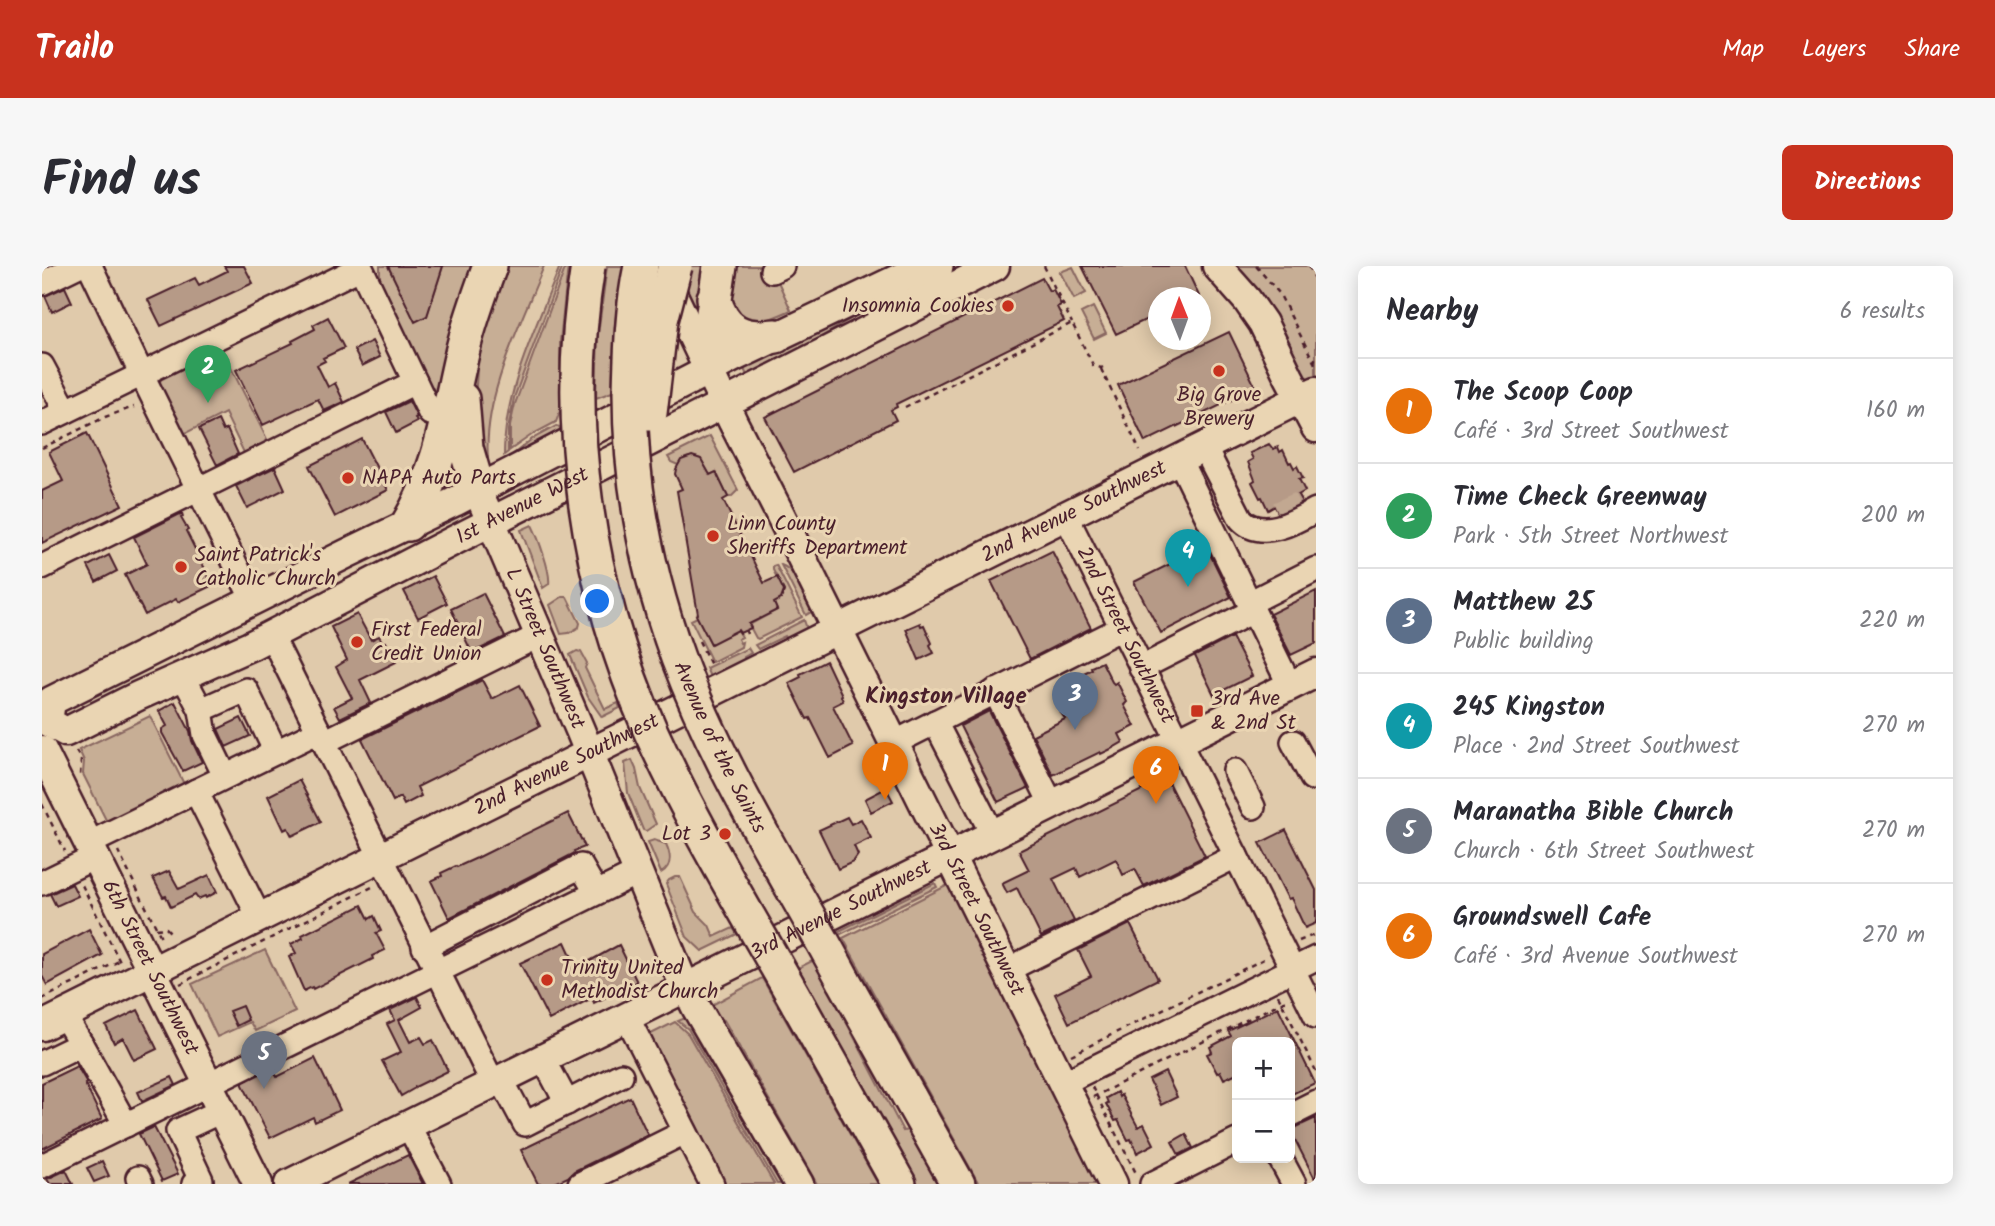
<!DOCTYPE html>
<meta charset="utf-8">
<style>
:root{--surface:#fff;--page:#f7f7f7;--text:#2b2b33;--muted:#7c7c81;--line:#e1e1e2;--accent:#c8321e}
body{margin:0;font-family:Kalam,sans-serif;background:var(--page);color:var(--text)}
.controls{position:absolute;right:21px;bottom:21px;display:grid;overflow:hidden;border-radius:10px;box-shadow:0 4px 18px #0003}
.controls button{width:63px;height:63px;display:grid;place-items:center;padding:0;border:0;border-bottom:2px solid var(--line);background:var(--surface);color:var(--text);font:35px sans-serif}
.compass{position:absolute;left:1106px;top:21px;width:63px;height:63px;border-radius:50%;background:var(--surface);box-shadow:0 4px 18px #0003;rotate:359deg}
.you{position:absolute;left:556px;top:336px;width:24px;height:24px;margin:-18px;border:5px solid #fff;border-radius:50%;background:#1a73e8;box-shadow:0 0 0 10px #1a73e833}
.badge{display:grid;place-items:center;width:46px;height:46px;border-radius:50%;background:var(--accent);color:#fff;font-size:23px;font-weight:700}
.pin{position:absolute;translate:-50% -58px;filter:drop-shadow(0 2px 4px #0008)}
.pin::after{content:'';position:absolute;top:37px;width:24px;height:21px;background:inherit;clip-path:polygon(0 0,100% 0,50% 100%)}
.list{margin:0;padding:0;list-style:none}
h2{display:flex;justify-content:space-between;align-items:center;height:91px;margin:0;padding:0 28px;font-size:30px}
h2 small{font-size:23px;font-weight:400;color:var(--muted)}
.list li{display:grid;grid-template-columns:46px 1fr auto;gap:21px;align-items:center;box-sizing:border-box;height:105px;padding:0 28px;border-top:2px solid var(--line)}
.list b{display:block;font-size:26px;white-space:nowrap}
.list p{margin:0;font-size:23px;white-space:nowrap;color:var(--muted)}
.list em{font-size:23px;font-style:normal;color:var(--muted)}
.map{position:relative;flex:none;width:1274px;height:918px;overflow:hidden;border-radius:10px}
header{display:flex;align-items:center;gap:42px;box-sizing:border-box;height:98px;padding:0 35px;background:var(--accent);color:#fff}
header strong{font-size:33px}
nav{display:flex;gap:38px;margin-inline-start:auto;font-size:24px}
.intro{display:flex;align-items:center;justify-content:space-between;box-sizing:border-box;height:168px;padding:0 42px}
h1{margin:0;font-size:49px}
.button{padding:18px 32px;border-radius:10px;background:var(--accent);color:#fff;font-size:24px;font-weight:700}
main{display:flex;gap:42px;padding:0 42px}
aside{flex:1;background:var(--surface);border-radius:10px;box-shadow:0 4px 18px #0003}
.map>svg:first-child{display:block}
.green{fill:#c7ae95;stroke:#886660;stroke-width:2}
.building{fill:#b69a87;stroke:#4a1f2b;stroke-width:2}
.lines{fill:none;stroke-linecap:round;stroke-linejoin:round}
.minor-tunnel{stroke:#c2a891;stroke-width:23;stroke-dasharray:23 11;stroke-linecap:butt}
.minor-casing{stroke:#4a1f2b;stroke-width:28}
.major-casing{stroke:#4a1f2b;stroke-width:33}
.highway-casing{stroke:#4a1f2b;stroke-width:38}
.path{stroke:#4a1f2b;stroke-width:2.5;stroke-dasharray:5 5;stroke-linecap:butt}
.minor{stroke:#ead5b3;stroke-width:23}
.major{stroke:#ead5b3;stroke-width:28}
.highway{stroke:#ead5b3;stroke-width:33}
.highway-bridge-casing{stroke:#4a1f2b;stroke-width:38;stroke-linecap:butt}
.highway-bridge{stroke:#ead5b3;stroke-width:33}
.poi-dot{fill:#c8321e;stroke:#ead5b3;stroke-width:2.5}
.labels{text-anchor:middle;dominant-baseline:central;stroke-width:6;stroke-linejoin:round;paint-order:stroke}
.poi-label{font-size:21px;fill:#4a1f2b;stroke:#ead5b3;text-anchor:start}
.street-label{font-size:21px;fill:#4a1f2b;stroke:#ead5b3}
.neighbourhood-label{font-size:23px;font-weight:bold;fill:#4a1f2b;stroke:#ead5b3}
</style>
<header>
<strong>Trailo</strong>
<nav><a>Map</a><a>Layers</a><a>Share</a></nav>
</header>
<div class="intro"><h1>Find us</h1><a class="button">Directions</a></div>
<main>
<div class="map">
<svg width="1274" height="918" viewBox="0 0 1274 918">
<rect width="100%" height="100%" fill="#e0caab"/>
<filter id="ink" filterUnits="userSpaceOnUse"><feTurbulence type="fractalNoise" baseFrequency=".0143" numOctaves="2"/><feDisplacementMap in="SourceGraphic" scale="14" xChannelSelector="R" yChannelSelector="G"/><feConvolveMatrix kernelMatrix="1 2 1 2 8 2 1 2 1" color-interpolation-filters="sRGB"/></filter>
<g filter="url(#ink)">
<path class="green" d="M338,0H346L373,55L385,50L401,0H438C424,35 410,70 403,107C396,146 397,187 377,222L374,220C381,200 388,182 386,161L392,159L395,139L334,19L338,17Z
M460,0H502C479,57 441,130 446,192L439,193L433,134L436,89Z
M518,0H521L472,132L466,164V186L462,189C462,123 495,60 518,0Z
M524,0H526L518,76V145L514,156L491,168L468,184V160L473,138Z
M565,0H581L573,57L570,126L554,132L556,68Z
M641,0H670L660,58L637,17Z
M686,0H729L749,44C733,52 717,56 701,63L681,32Z
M1175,0H1274V162Z
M1031,1L1044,27L1032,33L1018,6Z
M828,41L730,101L706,112L699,96Z
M1051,41L1064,67L1052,73L1039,47Z
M179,82L229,181L205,193L183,147L140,169L117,119L119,113L126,108Z
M514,160L518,161V167L465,193L490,173Z
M668,170L696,224L689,231H686L674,206L668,209L659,193C649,189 642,190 636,199L629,196L626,191Z
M490,259C496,271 509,306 507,318L501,322L479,264Z
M734,299L760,351L716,373L714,372L707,359L735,344L732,337L739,333L742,325L731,304V300Z
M739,299C755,304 763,331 771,345L764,349Z
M520,331H525L538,357L537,361L527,367L519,368L508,339Z
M655,351L669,378L696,364L700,371L696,373L698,377L700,376L699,381L670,396L649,354Z
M762,354L765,363L745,373L743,370L716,383L713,379Z
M706,382L709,387L702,391V393L700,395L668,411L664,402Z
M535,385L539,386L545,397L543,402L563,443L576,437L578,442L560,451L546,431L528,389Z
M108,450L144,522L67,560L41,508L42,495L37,484Z
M590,494L594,503L598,522L614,558L604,565L601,564L586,527L583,497Z
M612,574L624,578C629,589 631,600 619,607L606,576Z
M633,611H638L654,646L667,659L672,671L691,662L695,668L660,685L645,671L624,618L627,614Z
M893,617L895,621L799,668L797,665Z
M906,619L909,622L1057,918H937L801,672Z
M223,684L253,746L213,765L208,756L175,771L150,718Z
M772,694L861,865L866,864L896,918H876L756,702Z
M720,712L836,918H775L682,754L672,751L666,741Z
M648,750L655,763L654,772L739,918H735L646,763L636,755Z
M633,756L646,768L732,918H682L607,769Z"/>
<path class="building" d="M182,0H202L211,17L119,60L106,34L153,12L157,19L185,5Z
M346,0H401L385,50L373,56Z
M1040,0H1143L1158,32H1116V48L1074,68Z
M1000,12L1007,25L1011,23L1019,39L1015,41L1022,55L854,138L855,141L849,144L854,154L752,206L723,151Z
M23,21L30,36L10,46L3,30Z
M286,51L302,82L281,92L283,95L275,99L286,121L293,117L302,136L282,145L276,133L221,159L194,104L251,77L250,75L273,63L271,59Z
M1187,66L1214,122L1103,176L1076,119Z
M330,75L338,91L320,100L312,84Z
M367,135L375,151L373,152L375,156L354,167L344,146Z
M176,154L181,165L185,163L196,188L175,199L157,163Z
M45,167L80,239L0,277V225L21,215L7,186Z
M320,173L346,224L293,251L267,200Z
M1227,178L1231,183L1236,181L1238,186L1241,184L1247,197L1249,196L1252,202L1255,200L1261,212L1257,213L1263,225L1256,229L1260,236L1236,247L1233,240L1226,244L1220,231L1218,232L1210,216L1213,214L1206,196L1211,193L1208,187Z
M650,190L659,193L668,209L674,206L686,231L681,234L722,317L735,311L742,325L739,333L732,337L735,344L707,358L709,362L698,367L696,364L669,378L654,349L656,348L635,225L640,223L633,208L634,203L639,194Z
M233,201L243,223L205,242L194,220Z
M140,247L141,251L139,252L146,264L144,265L171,319L136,336L134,333L103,349L83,309L105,298L92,271Z
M1164,280L1189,331L1119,367L1092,316Z
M1010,285L1049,362L988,393L949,315Z
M67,289L75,305L54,316L46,300Z
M391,310L405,337L376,352L362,325Z
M1274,325V377L1249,389L1228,348Z
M441,327L463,371L430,387L409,343Z
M315,348L329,374L337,370L341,377L344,376L354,396L318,414L329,437L298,452L292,441L310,432L294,401L305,394L289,361Z
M878,357L879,360L882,359L890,377L888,379L892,387L877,394L864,363Z
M1190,371L1210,410L1172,429L1153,390Z
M784,395L800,429L799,430L801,435L791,440L811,480L788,492L768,452L765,453L747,417L759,411L758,408Z
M1060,396L1070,416L1072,418L1075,416L1085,436L1082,439L1093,460L1077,468L1081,476L1069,483L1059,488L1058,486L1011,509L991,469L1023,453L1019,447L1027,443L1015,420L1050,403L1049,401Z
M440,414L450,433L478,419L498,460L375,521L379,530L362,539L358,531L351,535L320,473Z
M133,436L148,465L150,475L160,496L141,505L120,467V463L125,460L117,445Z
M947,445L986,522L956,536L918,460Z
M199,452L208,470L184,481L176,463Z
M1124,512L1163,590L1102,620L1093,603L1081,609L1074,593L1038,611L1034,602L1011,613L1032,655L999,671L975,622L965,627L960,617L987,604L977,585Z
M257,514L279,556L250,570L246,562L242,564L226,530Z
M844,522L851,535L829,546L823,533Z
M526,547L543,581L532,585L533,587L407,652L389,615L400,610L399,607L414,600L415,601L437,591Z
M805,551L809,558L819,553L829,572L812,580L816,589L811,596L796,603L777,564Z
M1244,564L1274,624V657L1263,662L1249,632L1246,633L1218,577Z
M127,605L137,623L167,609L175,626L164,632L163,630L156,633L153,629L129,641L124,630L121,631L111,612Z
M30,618L36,630L14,640L8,628Z
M320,639L327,653L332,650L339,665L334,667L343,684L330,690L331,693L271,723L270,721L262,725L247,691L254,687L249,678L261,672L260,669Z
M1088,658L1116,713L1027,757L1013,728L1049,710L1036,684Z
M47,663L60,689L5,719L0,710V688Z
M523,676L535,702L577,679L595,716L552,737L550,732L507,754L478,697Z
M375,731L380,741L357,754L368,776L379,771L383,778L391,774L406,805L373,821V822L359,830L340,795L359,786L345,758L353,754L348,744Z
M200,740L206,754L194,760L187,745Z
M1236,741L1273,817L1248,829V776H1195V807L1182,813L1178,805L1175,807L1165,788L1170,786L1168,781L1189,770L1186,765Z
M96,744L115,783L92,794L81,772L72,777L64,760Z
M273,792L298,844L273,856L271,851L228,872L200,817L230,802L235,811Z
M35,800L45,817L43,818L60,853L0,883V817Z
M1123,806L1135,831L1119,839L1107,814Z
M130,811L134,819L100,835L96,826Z
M1075,826L1077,831L1079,829L1096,861L1102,858L1112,878L1095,887L1089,873L1086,874L1076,854L1073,855L1064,838L1066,837L1064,832Z
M588,831L606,869L532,905L526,911L511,918H496L479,884Z
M1274,852V915L1248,864Z
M112,861L136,908L120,915L97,868Z
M1144,868L1151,882L1137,889L1130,876Z
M366,889L381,918H306Z
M60,895L67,910L52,916L45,902Z
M24,904L31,918H8L5,913Z"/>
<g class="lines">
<path class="minor-tunnel" d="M1236,247L1260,236"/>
<g class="minor-casing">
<g id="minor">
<path d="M48,0L100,109L211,334"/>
<path d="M318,0L388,147"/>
<path d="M730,5L740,0"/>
<path d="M0,17L35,0"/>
<path d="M837,48L898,5L899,0"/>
<path d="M0,100L24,145"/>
<path d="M0,157L318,2"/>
<path d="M1162,181L1199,253C1219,275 1253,256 1274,244"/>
<path d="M1137,193L1248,420"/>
<path id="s1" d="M1024,250L1274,750"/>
<path d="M0,301L373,116"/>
<path d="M1207,337L1274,303"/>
<path d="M229,369L451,817"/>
<path d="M1099,402L1211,345"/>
<path d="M141,410L159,444L204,424L234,486"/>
<path d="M953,425L1010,539"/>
<path d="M159,444L163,469L183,510"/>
<path d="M893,456L951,569"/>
<path d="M282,476L498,369"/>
<path d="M1251,476L1270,512"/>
<path d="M852,477L1080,362"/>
<path d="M1193,505L1211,541"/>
<path d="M154,525L217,651"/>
<path d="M46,578L277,465"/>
<path d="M0,617L53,591"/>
<path d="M382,681L539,600L554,626"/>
<path d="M965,704L1194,590"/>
<path d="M585,751L670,918"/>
<path d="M39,778L84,859"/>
<path d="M501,792L525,837"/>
<path d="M0,797L39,778L22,749"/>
<path d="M459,813L483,858L579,809"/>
<path d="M1021,817L1274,692"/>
<path d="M1248,849L1274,836"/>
<path d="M366,859L397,918"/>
<path d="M1238,892L1252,918"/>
<path d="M0,900L595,607"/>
<path d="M96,912L99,918"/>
<path d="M152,918L159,914L136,865L179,845"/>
<path d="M538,918L643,866"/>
<path d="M1110,918L1195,875"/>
</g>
</g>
<g class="major-casing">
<g id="major">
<path d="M1175,0L1205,34L1221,57L1247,111L1274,162"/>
<path id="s2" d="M623,12L691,156L737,246L1071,918"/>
<path id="s3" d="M442,239L538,464L637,707L655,743L757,918"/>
<path id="s4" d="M6,456L24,466L96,430L208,380L413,274L953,0"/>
<path d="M6,456L9,435L304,288L412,236L692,91L883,0"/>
<path id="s5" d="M0,484L216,918"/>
<path id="s6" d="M0,760L1274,125"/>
<path id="s7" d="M247,918L585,751L1274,407"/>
</g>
</g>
<g class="highway-casing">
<path id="highway" d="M672,32C681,66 700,74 734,70
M666,104L671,90V47L678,0
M420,133L424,182L436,223
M366,258C400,201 406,145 421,83C428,54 438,27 448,0
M801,713L916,918
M755,736L857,918"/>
</g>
<path class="path" d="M1002,0L1030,57
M1214,0L1237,27L1274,100
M1267,0L1274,15
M1272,97L1274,89
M1059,103L1098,185
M863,141L1030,57L1051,99L1059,102L1061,101
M0,182L63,151L92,141
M704,365L705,368
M657,375L669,399
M34,485L39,494L38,509
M0,538L23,585
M76,585L120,673
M40,619L79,698
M114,663L124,662L130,668
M1257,675L1274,668
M138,718L332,620
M1236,729L1274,805
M0,733L79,694
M1029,789L1224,692
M1050,821L1095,909
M1051,831L1246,733"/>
<use href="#minor" class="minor"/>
<use href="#major" class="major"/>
<use href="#highway" class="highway"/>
<g class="highway-bridge-casing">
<g id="highway-bridge">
<path d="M546,0C520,157 545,321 609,466C651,559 705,647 755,736"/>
<path id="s8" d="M599,0C590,42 589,84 588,127C588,217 605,307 636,392C678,505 744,607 801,713"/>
<path d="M608,147L619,54L633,0"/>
</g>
</g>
<use href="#highway-bridge" class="highway-bridge"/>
</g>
</g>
<g class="poi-dot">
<circle cx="966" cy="40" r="7"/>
<circle cx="1177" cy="105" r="7"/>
<circle cx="306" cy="212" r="7"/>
<circle cx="671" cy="270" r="7"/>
<circle cx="139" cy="301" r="7"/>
<circle cx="315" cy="376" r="7"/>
<rect x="1148" y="438" width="14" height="14" rx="3.5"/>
<circle cx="683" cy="568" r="7"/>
<circle cx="505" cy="714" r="7"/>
</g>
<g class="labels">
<g class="poi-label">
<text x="952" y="40" text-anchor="end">Insomnia Cookies</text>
<text x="1177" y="129" text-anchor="middle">Big Grove<tspan x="1177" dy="24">Brewery</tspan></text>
<text x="320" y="212">NAPA Auto Parts</text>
<text x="685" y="258">Linn County<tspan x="685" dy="24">Sheriffs Department</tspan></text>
<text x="153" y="289">Saint Patrick's<tspan x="153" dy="24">Catholic Church</tspan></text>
<text x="329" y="364">First Federal<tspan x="329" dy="24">Credit Union</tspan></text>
<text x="1169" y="433">3rd Ave<tspan x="1169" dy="24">&amp; 2nd St</tspan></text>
<text x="669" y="568" text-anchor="end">Lot 3</text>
<text x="519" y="702">Trinity United<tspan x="519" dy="24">Methodist Church</tspan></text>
</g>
<g class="street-label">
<text stroke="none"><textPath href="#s4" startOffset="530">1st Avenue West</textPath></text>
<text stroke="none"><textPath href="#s6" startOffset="1153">2nd Avenue Southwest</textPath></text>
<text stroke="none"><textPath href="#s1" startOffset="133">2nd Street Southwest</textPath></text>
<text stroke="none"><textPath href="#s3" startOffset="156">L Street Southwest</textPath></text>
<text stroke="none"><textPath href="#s8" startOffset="497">Avenue of the Saints</textPath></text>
<text stroke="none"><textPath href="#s6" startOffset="586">2nd Avenue Southwest</textPath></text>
<text stroke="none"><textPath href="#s2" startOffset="704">3rd Street Southwest</textPath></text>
<text stroke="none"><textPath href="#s7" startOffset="616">3rd Avenue Southwest</textPath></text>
<text stroke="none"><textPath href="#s5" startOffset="243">6th Street Southwest</textPath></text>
</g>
<g class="neighbourhood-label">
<text x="904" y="431">Kingston Village</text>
</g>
</g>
</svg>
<div class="controls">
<button>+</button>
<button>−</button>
</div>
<svg class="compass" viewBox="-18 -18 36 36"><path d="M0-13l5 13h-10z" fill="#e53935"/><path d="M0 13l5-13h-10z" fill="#7c7c81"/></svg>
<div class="you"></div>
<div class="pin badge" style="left:843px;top:534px;background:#e8710a">1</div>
<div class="pin badge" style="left:166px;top:137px;background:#2e9e5b">2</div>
<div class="pin badge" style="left:1033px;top:464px;background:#5c6f8a">3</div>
<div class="pin badge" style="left:1146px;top:321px;background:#0f9aa8">4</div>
<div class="pin badge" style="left:222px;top:823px;background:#6b7280">5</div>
<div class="pin badge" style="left:1114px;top:538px;background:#e8710a">6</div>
</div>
<aside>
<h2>Nearby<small>6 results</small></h2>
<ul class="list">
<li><span class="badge" style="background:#e8710a">1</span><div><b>The Scoop Coop</b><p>Café · 3rd Street Southwest</p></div><em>160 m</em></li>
<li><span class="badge" style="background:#2e9e5b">2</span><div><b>Time Check Greenway</b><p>Park · 5th Street Northwest</p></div><em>200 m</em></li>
<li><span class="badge" style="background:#5c6f8a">3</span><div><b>Matthew 25</b><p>Public building</p></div><em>220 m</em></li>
<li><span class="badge" style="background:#0f9aa8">4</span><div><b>245 Kingston</b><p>Place · 2nd Street Southwest</p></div><em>270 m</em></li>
<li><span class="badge" style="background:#6b7280">5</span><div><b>Maranatha Bible Church</b><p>Church · 6th Street Southwest</p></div><em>270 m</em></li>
<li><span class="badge" style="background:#e8710a">6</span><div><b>Groundswell Cafe</b><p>Café · 3rd Avenue Southwest</p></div><em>270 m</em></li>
</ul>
</aside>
</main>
